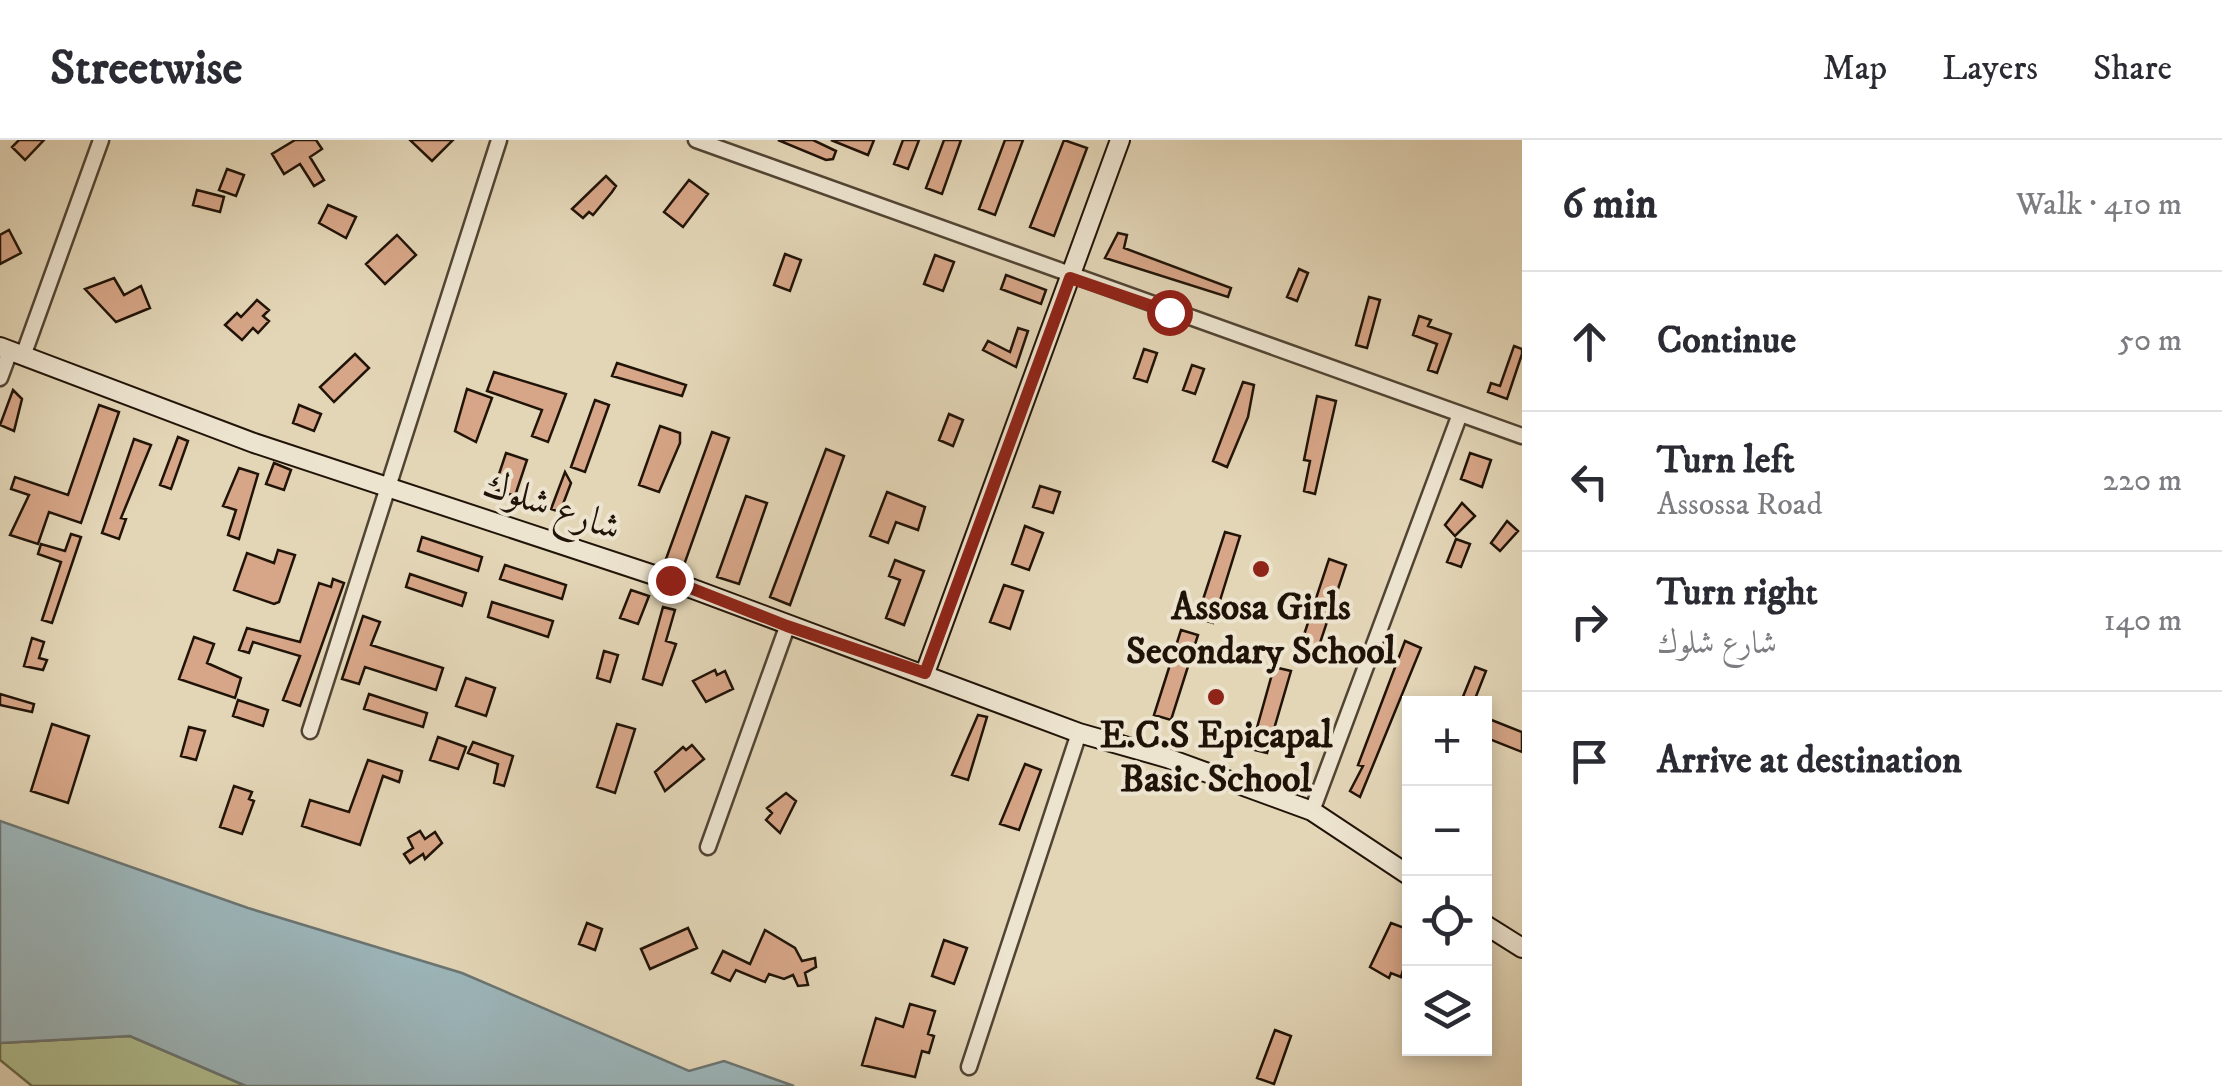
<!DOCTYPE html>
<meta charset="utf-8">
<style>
:root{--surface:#fff;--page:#f7f7f7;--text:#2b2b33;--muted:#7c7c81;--line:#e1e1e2}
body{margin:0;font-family:"IM FELL DW Pica",Amiri,serif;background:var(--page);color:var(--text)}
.controls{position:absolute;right:30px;bottom:30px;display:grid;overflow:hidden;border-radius:0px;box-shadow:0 5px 15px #0003}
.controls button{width:90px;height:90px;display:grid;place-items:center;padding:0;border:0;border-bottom:2px solid var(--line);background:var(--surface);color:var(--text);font:50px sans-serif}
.stop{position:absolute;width:30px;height:30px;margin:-22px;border:8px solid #8f2418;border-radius:50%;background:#fff}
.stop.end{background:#8f2418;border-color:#fff;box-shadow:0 2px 10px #0008}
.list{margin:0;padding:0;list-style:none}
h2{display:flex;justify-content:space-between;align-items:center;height:130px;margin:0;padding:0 40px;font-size:42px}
h2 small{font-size:32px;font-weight:400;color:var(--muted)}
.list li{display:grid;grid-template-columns:65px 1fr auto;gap:30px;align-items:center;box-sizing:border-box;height:140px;padding:0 40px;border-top:2px solid var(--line)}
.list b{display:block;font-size:38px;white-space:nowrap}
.list p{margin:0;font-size:32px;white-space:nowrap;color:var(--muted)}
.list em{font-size:32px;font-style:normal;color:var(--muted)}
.icon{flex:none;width:55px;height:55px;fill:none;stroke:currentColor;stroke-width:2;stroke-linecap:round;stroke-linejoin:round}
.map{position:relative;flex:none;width:1522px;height:946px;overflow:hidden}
header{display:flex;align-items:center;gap:60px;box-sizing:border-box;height:140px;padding:0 50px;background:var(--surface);border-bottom:2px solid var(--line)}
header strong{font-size:48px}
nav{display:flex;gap:55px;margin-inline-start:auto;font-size:35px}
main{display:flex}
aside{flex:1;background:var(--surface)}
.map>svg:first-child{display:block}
.green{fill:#b0be90;stroke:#68684c;stroke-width:2.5}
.water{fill:#9cb6bb;stroke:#6a7573;stroke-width:2.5}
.building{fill:#d7a688;stroke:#201307;stroke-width:2.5}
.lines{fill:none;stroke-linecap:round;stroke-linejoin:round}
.street-casing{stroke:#514433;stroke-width:19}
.secondary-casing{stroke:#201307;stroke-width:22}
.street{stroke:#ede4d0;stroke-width:14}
.secondary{stroke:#ede4d0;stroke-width:18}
.route{stroke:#8f2418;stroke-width:12}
.poi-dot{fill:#8f2418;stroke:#ede4d0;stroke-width:4}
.labels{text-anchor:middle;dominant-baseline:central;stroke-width:8;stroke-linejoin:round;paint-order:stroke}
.street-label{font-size:38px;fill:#201307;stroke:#ede4d0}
.poi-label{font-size:38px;font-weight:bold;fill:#201307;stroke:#ede4d0}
</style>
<header>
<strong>Streetwise</strong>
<nav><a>Map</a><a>Layers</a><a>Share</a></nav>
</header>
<main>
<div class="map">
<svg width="1522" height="946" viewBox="0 0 1522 946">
<rect width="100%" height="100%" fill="#e3d6b7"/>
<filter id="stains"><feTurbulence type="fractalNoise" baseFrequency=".002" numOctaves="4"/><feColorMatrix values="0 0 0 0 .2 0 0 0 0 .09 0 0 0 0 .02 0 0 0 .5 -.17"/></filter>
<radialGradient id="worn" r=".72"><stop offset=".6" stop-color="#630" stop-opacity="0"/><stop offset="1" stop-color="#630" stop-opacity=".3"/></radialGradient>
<path class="green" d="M130,896L246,946H32L0,920V903Z"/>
<path class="water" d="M0,681L248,768L462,833L689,931L724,921L794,946H246L130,896L0,903Z"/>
<path class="building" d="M19,0H44L25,20L12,7Z
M295,0H316L322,9L310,17L324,40L314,46L300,24L284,34L272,14Z
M410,0H453L432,21Z
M778,0H813L836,11L833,19L826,20Z
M831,0H874L868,15Z
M903,0H919L908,29L894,24Z
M944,0H961L942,54L926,48Z
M1005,0H1023L995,75L979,69Z
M1064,0L1087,8L1054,96L1030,87Z
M227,29L244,35L236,56L219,50Z
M606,36L616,46L612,52L593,75L589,72L583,78L572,69Z
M689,40L708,54L683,87L664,72Z
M197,50L224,57L220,72L193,65Z
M328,65L356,77L346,98L319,83Z
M9,90L21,113L0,124V95Z
M1118,93L1127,95L1124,108L1231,148L1228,157L1105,118Z
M397,95L416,115L385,144L366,124Z
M785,114L801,120L790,151L774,145Z
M935,115L954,122L943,151L924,144Z
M1299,129L1308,133L1297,161L1287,157Z
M1006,135L1046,150L1041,164L1001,149Z
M114,138L124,155L141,146L150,168L116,182L85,149Z
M1369,157L1380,160L1367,208L1356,205Z
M257,160L269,170L263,176L269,181L258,193L253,188L242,200L225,185L237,173L241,177Z
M1419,176L1431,180L1428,186L1451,194L1437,233L1428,230L1437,204L1413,195Z
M1018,188L1028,191L1016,227L983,210L988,201L1010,212Z
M1514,206L1522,209V214L1507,259L1488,252L1491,243L1500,246Z
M1144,209L1157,213L1147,242L1134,238Z
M355,214L369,228L334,262L320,247Z
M617,223L686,245L682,256L612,236Z
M1192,225L1204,229L1195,254L1183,250Z
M494,232L566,254L548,302L532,296L542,270L487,251Z
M1243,242L1254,245L1248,277L1227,327L1213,321Z
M467,249L492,258L476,302L455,291Z
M13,250L22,259L14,291L0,285Z
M1317,256L1336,261L1315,354L1304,351L1310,321L1304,320Z
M595,260L609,265L585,332L571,327Z
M99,265L119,272L81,383L49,372L38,404L10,395L29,355L11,349L15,337L68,355Z
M299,265L321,274L314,291L293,283Z
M949,274L963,280L953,306L939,300Z
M660,286L680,293V303L659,352L639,345Z
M712,292L729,298L684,425L666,419Z
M178,297L188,301L171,349L160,345Z
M134,299L151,305L121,378L126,379L119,399L102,393Z
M826,309L844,316L790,465L770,457Z
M506,313L527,320L515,356L494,349Z
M1470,313L1491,320L1482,347L1461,339Z
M274,323L291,330L284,350L266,344Z
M239,328L258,334L239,399L228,395L236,370L223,366Z
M565,332L571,343L560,372L551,369Z
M1040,346L1060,352L1053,373L1033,367Z
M887,352L925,367L918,390L896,382L888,403L870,396Z
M746,356L767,363L739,444L717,437Z
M1462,363L1475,376L1455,396L1445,385Z
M1507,381L1518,391L1500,411L1491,403Z
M1025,386L1043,393L1029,430L1012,424Z
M1225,392L1240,396L1213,483L1197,478Z
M71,394L81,397L52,483L42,480L61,422L38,414L41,404L65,411Z
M422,397L482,417L478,431L418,411Z
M1456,399L1470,404L1461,427L1447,422Z
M278,410L295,415L279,462L274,464L234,450L247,413L274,423Z
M1329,419L1346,425L1317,512L1300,507Z
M895,420L924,431L904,485L886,478L900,440L889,436Z
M505,425L566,445L562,459L500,439Z
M410,434L466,453L462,466L406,447Z
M333,439L344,443L300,566L283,560L300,516L253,502L249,513L239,510L247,488L300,502L319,443L331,447Z
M1004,445L1023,451L1010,489L990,482Z
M631,450L649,456L638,484L620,478Z
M492,462L553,481L548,497L488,477Z
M663,467L675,470L666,501L676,504L662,545L643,539Z
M363,476L380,482L371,505L443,528L436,550L365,527L359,544L342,539Z
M1181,490L1198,495L1171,580L1154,575Z
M194,497L214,504L207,523L241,538L235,558L179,539Z
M32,498L44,502L39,518L47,520L43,530L24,526Z
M1405,501L1421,508L1360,657L1350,651L1363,626L1358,625Z
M604,511L618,515L610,542L597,538Z
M1274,527L1291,531L1267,613L1251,609Z
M1475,527L1486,531L1473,564H1460Z
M715,530L717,535L725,531L733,549L706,562L693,541Z
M466,538L495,548L486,576L456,566Z
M0,554L34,564L32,572L0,565Z
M369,554L427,573L423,587L364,569Z
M238,560L268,570L263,586L233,576Z
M978,575L987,577L968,640L952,635Z
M1484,577L1522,592V612L1484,597Z
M52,584L89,596L68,663L31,651Z
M617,584L635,589L615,653L597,647Z
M189,587L205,591L196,620L181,616Z
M438,597L466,607L458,629L430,620Z
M473,602L513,616L504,646L494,643L498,624L468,613Z
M692,605L704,619L665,651L655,632L683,607L686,610Z
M368,620L402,631L399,642L383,636L360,705L302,686L310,660L349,672Z
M1025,624L1041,630L1019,690L1000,684Z
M234,646L252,652L249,659L254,661L242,694L220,687Z
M786,653L796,661L780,693L766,680L772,673L767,668Z
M420,691L425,699L435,692L442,703L425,719L423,714L410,723L404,714L413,708L408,698Z
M587,783L602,789L595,810L579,804Z
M1391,783L1410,790V807L1401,837L1391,833L1389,838L1370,827Z
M688,788L697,808L650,829L641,809Z
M765,790L795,808L802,821L815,818L816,827L805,833L808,845L798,846L793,835L784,839L769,834L765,842L736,830L730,841L712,833L723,811L750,824Z
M944,800L967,808L954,844L932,836Z
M910,864L935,871L928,894L934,896L929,913L922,911L915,937L862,925L876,878L903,887Z
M1275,890L1291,896L1274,944L1257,938Z"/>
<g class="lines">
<g class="street-casing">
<path id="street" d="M696,0L1522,296
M23,216L101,0
M0,238L10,211
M310,591L499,0
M1312,671L1460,274
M708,707L787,487
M969,927L1079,593"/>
</g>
<g class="secondary-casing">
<path id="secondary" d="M0,207L254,303L669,440L1079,593L1167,618L1312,671L1410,736
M925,533L1120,0
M1484,784L1522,808"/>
</g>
<use href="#street" class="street"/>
<use href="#secondary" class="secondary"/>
</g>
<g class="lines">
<path class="route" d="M670,440L787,486L925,533L1070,138L1169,172"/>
</g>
<g class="poi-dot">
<circle cx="1261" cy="429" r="10"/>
<circle cx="1216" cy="557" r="10"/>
</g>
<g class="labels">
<g class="street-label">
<text transform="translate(552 367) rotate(19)">شارع شلوك</text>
</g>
<g class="poi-label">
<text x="1261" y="468">Assosa Girls<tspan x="1261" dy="44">Secondary School</tspan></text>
<text x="1216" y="596">E.C.S Epicapal<tspan x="1216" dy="44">Basic School</tspan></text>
</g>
</g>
<rect width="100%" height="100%" filter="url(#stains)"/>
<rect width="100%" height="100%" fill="url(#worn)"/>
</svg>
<div class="controls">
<button>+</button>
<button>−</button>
<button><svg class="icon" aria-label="locate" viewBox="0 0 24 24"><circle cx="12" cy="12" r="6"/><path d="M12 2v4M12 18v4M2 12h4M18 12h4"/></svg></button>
<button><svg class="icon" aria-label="layers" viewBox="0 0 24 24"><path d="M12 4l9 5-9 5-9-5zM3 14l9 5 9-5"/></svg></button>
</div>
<div class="stop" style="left:1169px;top:172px"></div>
<div class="stop end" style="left:670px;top:440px"></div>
</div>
<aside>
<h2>6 min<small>Walk · 410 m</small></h2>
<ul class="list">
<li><svg class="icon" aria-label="ahead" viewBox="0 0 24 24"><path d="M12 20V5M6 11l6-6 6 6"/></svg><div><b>Continue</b></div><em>50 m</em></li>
<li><svg class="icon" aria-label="left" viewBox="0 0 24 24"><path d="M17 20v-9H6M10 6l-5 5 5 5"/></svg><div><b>Turn left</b><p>Assossa Road</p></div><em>220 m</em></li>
<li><svg class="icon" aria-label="right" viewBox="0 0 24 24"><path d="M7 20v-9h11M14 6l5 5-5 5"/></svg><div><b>Turn right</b><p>شارع شلوك</p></div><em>140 m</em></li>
<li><svg class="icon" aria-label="arrive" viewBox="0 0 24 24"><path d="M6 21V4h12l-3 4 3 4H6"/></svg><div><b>Arrive at destination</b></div></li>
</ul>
</aside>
</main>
